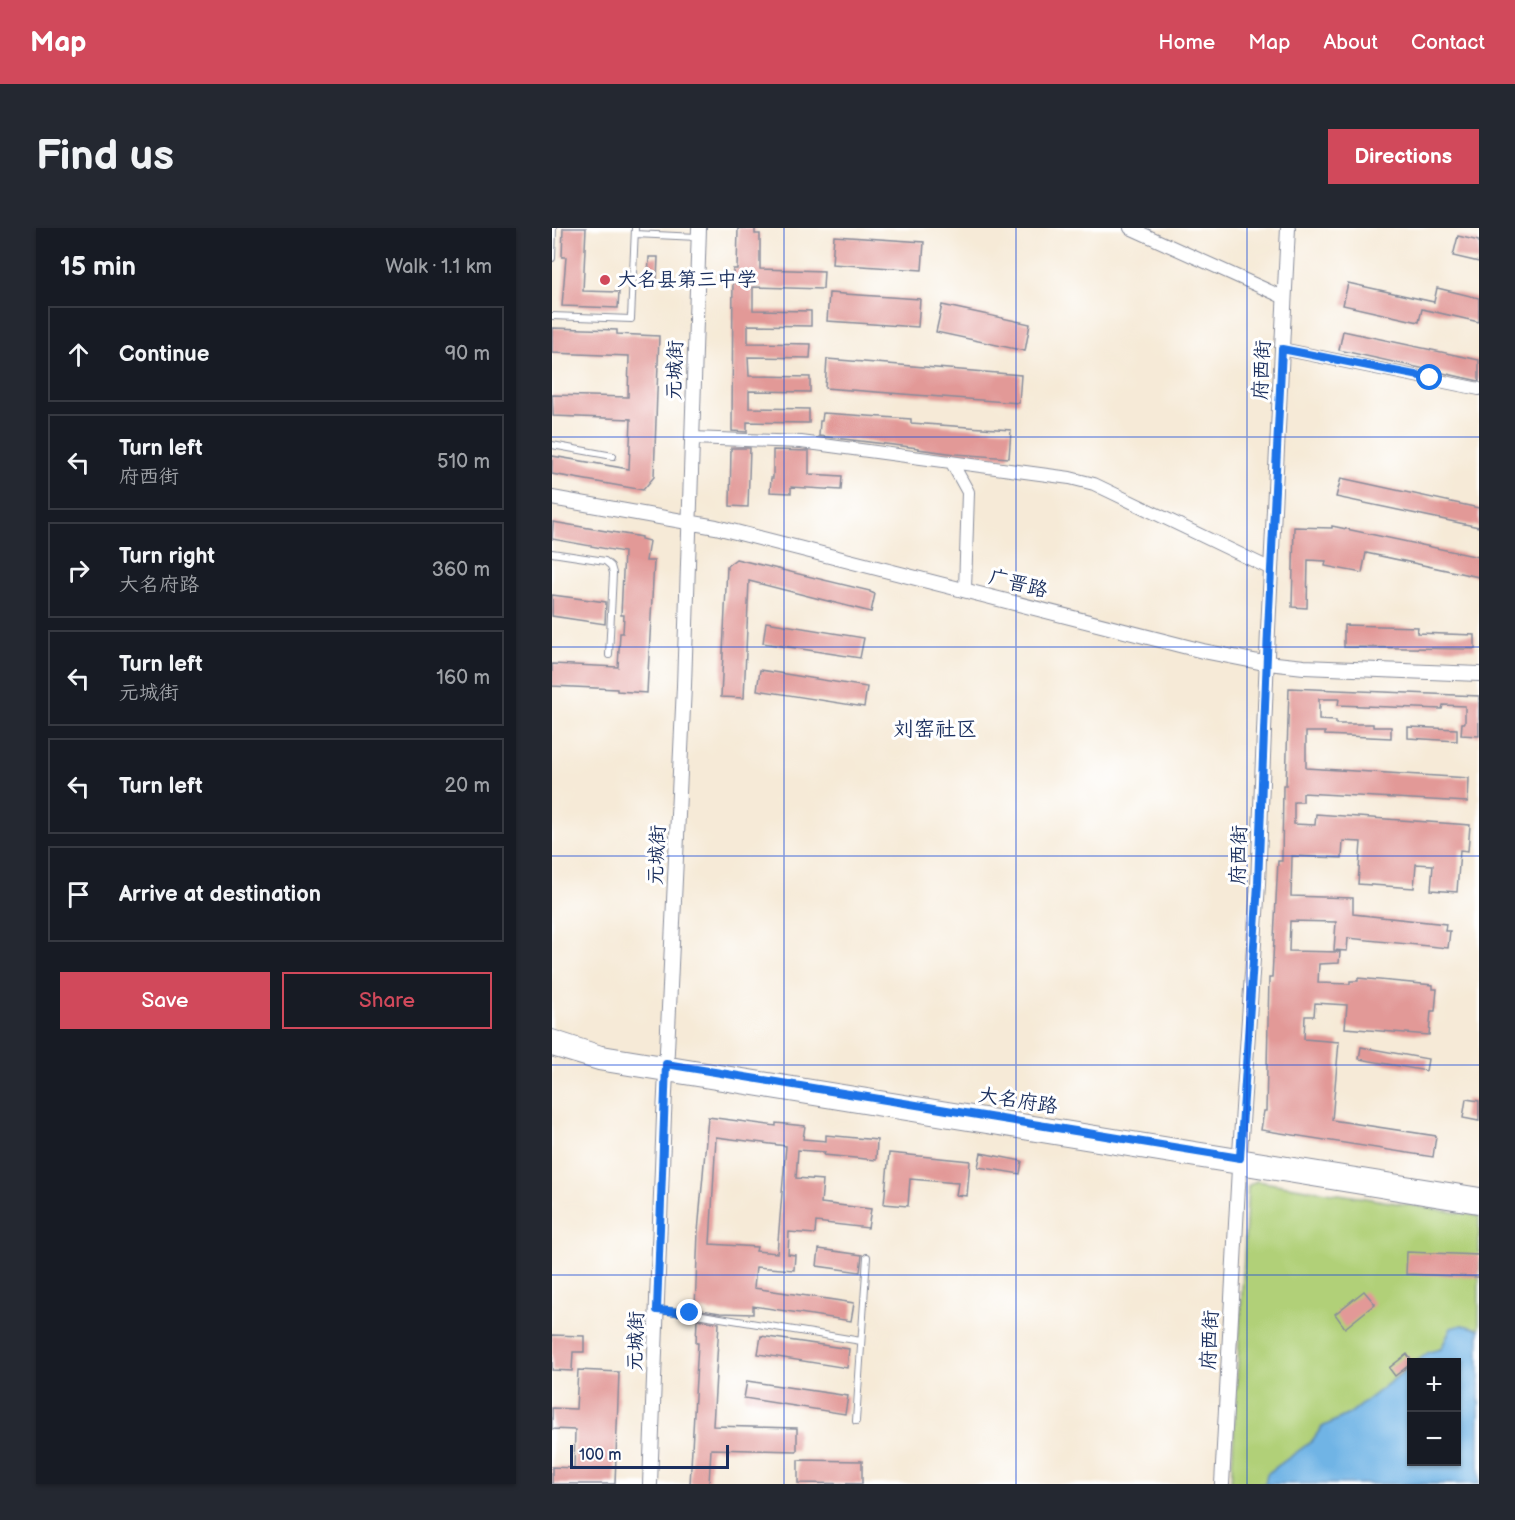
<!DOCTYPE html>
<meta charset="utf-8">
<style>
:root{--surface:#171b24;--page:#242831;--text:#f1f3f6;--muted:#9ea1a6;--line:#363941;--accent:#d1495b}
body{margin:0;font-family:"Balsamiq Sans","LXGW WenKai TC",sans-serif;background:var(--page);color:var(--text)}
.controls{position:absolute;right:18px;bottom:18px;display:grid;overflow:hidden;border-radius:0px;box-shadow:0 2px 4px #0004}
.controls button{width:54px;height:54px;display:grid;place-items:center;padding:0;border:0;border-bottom:2px solid var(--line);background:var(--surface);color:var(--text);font:30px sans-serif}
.scale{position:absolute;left:18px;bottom:15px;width:159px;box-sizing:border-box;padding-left:6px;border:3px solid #1b2f5e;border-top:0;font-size:16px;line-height:21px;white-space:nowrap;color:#1b2f5e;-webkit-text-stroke:4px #fff;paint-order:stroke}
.stop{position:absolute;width:18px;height:18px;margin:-14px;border:4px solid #1a73e8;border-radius:50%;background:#fff}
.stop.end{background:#1a73e8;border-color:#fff;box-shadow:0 2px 6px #0008}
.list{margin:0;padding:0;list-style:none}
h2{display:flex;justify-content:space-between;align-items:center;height:78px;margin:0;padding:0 24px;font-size:26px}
h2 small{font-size:20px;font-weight:400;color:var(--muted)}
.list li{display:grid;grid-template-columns:39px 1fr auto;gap:18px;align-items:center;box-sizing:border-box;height:96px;margin:0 12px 12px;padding:0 12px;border:2px solid var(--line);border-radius:0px}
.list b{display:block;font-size:22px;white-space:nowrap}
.list p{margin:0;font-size:20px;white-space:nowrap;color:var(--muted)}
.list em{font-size:20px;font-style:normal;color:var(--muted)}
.actions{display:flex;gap:12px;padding:18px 24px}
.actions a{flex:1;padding:14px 0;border:2px solid var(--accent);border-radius:0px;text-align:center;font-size:21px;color:var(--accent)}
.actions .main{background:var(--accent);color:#fff}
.icon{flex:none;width:33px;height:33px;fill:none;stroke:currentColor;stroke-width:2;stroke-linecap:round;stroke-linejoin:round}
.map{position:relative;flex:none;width:927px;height:1256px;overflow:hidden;border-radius:0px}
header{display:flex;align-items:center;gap:36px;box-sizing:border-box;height:84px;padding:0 30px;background:var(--accent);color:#fff}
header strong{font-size:28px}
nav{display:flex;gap:33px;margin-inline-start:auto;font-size:21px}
.intro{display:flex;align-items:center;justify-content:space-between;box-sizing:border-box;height:144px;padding:0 36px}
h1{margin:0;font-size:42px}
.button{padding:15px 27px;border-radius:0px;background:var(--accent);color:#fff;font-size:21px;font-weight:700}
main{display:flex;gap:36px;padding:0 36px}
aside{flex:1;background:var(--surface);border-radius:0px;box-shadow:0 2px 4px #0004}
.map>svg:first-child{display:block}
.green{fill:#b1d078;stroke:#66806b;stroke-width:1.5}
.water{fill:#6fb4e5;stroke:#4572a2;stroke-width:1.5}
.building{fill:#e29997;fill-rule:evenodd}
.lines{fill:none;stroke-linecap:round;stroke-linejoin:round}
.service-casing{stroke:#888c9a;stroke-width:8}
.minor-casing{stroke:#888c9a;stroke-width:14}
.tertiary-casing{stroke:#888c9a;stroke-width:16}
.service{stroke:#fff;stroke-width:6}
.minor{stroke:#fff;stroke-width:12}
.tertiary{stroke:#fff;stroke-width:14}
.route{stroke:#1a73e8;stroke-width:8}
.grid{fill:none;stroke:#1d4ed8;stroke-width:1.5;stroke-opacity:0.55}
.poi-dot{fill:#d1495b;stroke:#fff;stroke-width:2}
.labels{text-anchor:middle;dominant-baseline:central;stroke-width:6;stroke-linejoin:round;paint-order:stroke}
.poi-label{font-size:20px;fill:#1b2f5e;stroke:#fff;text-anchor:start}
.street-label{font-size:20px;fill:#1b2f5e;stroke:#fff}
.neighbourhood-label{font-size:21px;fill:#1b2f5e;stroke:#fff}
</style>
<header>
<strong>Map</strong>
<nav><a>Home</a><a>Map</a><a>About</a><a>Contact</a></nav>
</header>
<div class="intro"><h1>Find us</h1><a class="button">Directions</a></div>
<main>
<aside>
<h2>15 min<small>Walk · 1.1 km</small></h2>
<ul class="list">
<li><svg class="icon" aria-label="ahead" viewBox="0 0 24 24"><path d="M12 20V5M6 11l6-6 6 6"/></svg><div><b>Continue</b></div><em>90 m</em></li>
<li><svg class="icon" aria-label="left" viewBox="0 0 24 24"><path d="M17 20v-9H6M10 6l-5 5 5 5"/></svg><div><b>Turn left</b><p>府西街</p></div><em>510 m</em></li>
<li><svg class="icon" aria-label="right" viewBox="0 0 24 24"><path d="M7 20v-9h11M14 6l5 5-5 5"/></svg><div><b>Turn right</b><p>大名府路</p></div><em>360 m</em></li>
<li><svg class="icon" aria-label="left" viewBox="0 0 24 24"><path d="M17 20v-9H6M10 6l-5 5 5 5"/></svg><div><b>Turn left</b><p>元城街</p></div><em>160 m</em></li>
<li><svg class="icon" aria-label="left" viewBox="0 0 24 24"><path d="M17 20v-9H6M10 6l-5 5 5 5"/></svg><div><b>Turn left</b></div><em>20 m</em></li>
<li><svg class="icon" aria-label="arrive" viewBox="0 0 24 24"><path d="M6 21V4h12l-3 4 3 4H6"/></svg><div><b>Arrive at destination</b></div></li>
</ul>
<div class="actions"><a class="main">Save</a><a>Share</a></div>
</aside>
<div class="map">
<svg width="927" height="1256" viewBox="0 0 927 1256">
<rect width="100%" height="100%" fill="#fff"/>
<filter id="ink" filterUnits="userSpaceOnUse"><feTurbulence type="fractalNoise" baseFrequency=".0167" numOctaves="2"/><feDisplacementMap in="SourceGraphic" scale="12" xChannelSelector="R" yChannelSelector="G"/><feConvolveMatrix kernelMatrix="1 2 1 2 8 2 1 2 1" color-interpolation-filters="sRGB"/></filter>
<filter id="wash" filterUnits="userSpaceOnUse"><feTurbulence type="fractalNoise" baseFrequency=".008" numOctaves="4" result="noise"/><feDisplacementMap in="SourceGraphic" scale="24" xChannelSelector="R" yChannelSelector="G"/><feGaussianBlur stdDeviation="1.35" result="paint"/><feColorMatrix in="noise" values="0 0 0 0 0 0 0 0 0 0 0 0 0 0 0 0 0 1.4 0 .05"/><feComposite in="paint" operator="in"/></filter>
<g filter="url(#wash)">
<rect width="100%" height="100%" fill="#f6ead7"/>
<path class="green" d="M704,953L927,988V1101L910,1097L896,1107L889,1121C879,1124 867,1134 860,1134L859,1138L797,1186L770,1199L760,1213L715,1246L713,1256H679L696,958Z"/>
<path class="water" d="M910,1097L927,1101V1256H713L715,1246L760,1213L770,1199L797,1186L859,1138L860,1234H904V1134H864L877,1124L889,1121L899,1100Z"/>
<g id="blocks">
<path class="building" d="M11,0H34L31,63L67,64L66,80L10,78L14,29H10Z
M186,0H203V6H208V41L272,43L271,61L201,59V82L259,83V98L196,97V115L259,116L258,130L196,129L197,148L258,149V164L197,163V180L257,181V195L195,194V204L180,203L181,41H185Z
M282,8L372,14L370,42L280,36Z
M906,8L927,13V34L901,28Z
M97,29H106L105,53L96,52Z
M796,55L882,74L885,60L927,70V94L870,81L867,94L791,77Z
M277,65L368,71L366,99L275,93Z
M390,77L478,96L473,123L384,104Z
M0,100L65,102V106L107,108L102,249L91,262L0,246V228L77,241L79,191L1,188L0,167L76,169L77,128L0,125Z
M791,103L927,132V153L787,122Z
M275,131L469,147L467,175L273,160Z
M271,185L359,191V195L459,202L457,230L404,226L366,221V220L267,208L268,193H270Z
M179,220H198L196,279L178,278Z
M221,222L257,223V246L290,248L289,262L239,259V265L218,264L219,250H221Z
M789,250L927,280V299L784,269Z
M1,294L89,309V311L97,313L94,333H102L95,465L65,463V461L0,458V436L66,439L68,405H71L72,387H69L72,324L0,311Z
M780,298L927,329V349L814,325L810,345L773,338L774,333L756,332L755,380L740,379L742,299L780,300Z
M184,331L318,363V364L323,366L319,384L197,353L192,470L169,469L175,338Z
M0,367L54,374L53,396L0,388Z
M214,394L312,410L308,430L211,415Z
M792,397L866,399L865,405L923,407V421L792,419Z
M208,442L315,459L312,479L205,462Z
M737,460L927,468V508L909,507L910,495H913V478L891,477L890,481L786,477L787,471H767V492L784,493V496H821V499H839V510L773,507V504H754V540L917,550L916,574L751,565V574H742V596L763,597L764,586L918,597L916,623L908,622L905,664L879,662L881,637L864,636L862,660L806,656L809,614L791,613L790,630L740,628L739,668L801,670V686L894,696L893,703H898L896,720L796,710L795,723L782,722L784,694L738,693L737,723L788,724L787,735L767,736L766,755L798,756V753H806V750L881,757V761H885L883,783H879L877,807L793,800L795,777L763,775L762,788H753L752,811L787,814L780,892L884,908L881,929L709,902L712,883H714L717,750H720L726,633H730L731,557H734Z
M856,499L905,501V513L856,510Z
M809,819L876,831L874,843L807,831Z
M914,871L927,873V893L911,890Z
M156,889L224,898V895L253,898L251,911L274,913V907L325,912L324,932L272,927L273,924L246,922L244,950L271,952L269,975L319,981L316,1000L264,994L263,1006L237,1004L236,1026L243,1027L242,1042L204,1039L202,1060L302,1075L299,1093L201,1078V1086L168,1085L143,1081L146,1004ZM164,909L234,918L225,1025L204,1023L205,1019L158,1016Z
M337,925L418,933L415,968L404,967L406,955L358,951L356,978L332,976Z
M429,925L470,933L468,946L426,939Z
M267,1021L310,1027L308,1044L265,1038Z
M855,1024L927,1027V1049L854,1046Z
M812,1063L823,1076L793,1100L783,1086Z
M145,1091L167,1095L161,1198L245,1200V1223L159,1221L157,1256H138L146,1115H144Z
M0,1107L32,1108V1124H21L20,1143L0,1142Z
M209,1108L297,1121L295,1140L206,1126Z
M855,1126L861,1134L843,1148L837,1140Z
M26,1142L67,1144L63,1256H0V1239L22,1240L23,1202L0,1201V1180L24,1181Z
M195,1153L296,1168L293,1186L192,1170Z
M246,1232L310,1233V1256L246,1255Z"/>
</g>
</g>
<g filter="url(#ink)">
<use href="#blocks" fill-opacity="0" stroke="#888c9a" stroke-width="1.5"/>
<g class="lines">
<g class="service-casing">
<path id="service" d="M83,6L145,9
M0,30L1,0
M0,88L79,91L83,0
M0,217L61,228
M0,325L53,333L59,338L61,345L57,427
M105,1082L138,1085L309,1113
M304,1193L315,1029"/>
</g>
<g class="minor-casing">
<path id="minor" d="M578,0L733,70
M730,121L927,161
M140,210L249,214L518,250L542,256L719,341
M400,235L416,264L413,362"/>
</g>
<g class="tertiary-casing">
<path id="tertiary" d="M0,270L164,299L651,423L707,434L752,439L927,446
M0,809L49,825L927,967
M0,821L47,835L927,978
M98,1256L112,887L132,458L147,0
M670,1256L687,940L706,656L716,402L736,0"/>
</g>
<use href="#service" class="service"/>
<use href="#minor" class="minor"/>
<use href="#tertiary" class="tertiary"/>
</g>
</g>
<g class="lines" filter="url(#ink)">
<path class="route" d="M138,1085L105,1082L114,836L688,930L706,656L716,402L730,121L878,150"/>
</g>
<path class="grid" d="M232,0V1256M464,0V1256M695,0V1256M0,209H927M0,419H927M0,628H927M0,837H927M0,1047H927"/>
<circle class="poi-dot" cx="53" cy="52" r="6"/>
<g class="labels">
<g class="poi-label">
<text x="65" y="52">大名县第三中学</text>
</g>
<g class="street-label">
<text transform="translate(123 142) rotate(-88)">元城街</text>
<text transform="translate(710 142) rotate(-87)">府西街</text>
<text transform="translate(466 356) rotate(14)">广晋路</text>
<text transform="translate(105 627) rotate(-87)">元城街</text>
<text transform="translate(687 627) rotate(-88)">府西街</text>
<text transform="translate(466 873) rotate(9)">大名府路</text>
<text transform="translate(658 1112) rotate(-87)">府西街</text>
<text transform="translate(84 1113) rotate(-88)">元城街</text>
</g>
<g class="neighbourhood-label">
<text x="383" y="501">刘窑社区</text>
</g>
</g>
</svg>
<div class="controls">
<button>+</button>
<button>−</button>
</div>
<div class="scale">100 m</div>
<div class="stop" style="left:878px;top:150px"></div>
<div class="stop end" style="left:138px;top:1085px"></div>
</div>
</main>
